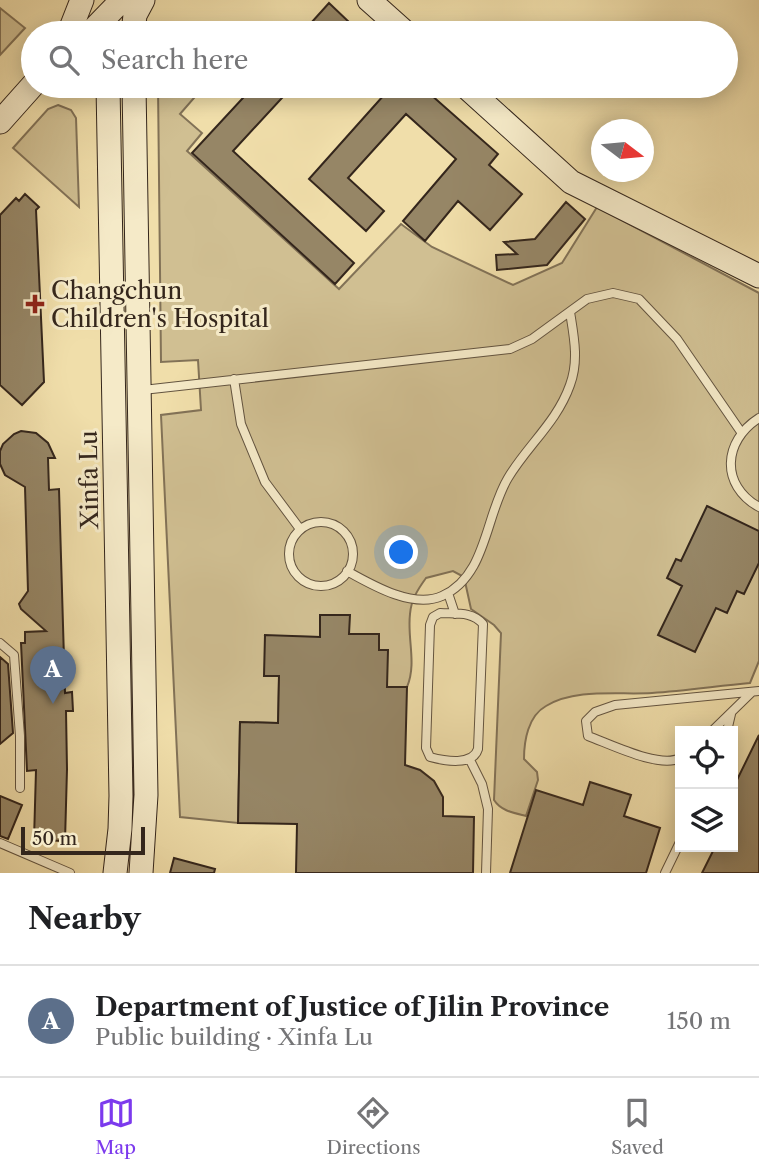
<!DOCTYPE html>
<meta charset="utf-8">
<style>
:root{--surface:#fff;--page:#f2f2f2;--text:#202124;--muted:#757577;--line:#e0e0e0;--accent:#7c3aed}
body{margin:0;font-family:"Libre Caslon Text",serif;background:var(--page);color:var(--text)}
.controls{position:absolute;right:21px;bottom:21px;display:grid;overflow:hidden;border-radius:0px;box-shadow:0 4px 18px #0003}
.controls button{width:63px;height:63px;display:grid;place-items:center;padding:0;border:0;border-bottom:2px solid var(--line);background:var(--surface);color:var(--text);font:35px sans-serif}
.compass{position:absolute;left:591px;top:119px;width:63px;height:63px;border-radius:50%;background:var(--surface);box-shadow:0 4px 18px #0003;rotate:106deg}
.scale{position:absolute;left:21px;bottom:18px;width:124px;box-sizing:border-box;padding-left:7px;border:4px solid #34261c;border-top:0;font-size:19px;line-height:24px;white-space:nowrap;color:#34261c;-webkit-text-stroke:5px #f5eac8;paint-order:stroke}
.you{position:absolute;left:402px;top:553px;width:24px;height:24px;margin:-18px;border:5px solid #fff;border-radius:50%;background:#1a73e8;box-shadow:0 0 0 10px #1a73e833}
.badge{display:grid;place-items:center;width:46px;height:46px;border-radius:50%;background:var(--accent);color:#fff;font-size:23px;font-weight:700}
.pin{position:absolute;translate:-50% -58px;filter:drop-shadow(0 2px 4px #0008)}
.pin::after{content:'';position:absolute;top:37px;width:24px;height:21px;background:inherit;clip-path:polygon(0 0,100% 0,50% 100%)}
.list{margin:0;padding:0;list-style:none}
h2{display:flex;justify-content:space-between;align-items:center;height:91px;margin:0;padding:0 28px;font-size:30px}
h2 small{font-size:23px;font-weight:400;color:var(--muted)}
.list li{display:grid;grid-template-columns:46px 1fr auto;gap:21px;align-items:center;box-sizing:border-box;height:112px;padding:0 28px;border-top:2px solid var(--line)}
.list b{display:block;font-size:26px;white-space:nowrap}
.list p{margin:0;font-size:23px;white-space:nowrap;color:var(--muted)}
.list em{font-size:23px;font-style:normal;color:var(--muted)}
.icon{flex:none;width:38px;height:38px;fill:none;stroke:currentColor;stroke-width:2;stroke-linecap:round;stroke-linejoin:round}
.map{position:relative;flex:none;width:759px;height:873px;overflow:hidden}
.search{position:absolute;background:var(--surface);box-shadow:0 4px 18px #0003;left:21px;right:21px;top:21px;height:77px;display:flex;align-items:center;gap:18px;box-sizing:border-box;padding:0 24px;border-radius:38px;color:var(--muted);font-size:26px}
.sheet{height:203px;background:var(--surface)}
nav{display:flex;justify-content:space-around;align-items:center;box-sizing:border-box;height:98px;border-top:2px solid var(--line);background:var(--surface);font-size:19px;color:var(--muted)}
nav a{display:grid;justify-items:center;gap:4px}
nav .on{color:var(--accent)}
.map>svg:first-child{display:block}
.green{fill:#d0bf92;stroke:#827257;stroke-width:2}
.building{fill:#968666;stroke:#34261c;stroke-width:2}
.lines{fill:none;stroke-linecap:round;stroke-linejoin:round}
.lane-casing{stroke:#635440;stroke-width:10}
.secondary-casing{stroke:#34261c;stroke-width:25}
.lane{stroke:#f5eac8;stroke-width:8}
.secondary{stroke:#f5eac8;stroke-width:23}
.poi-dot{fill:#8f2418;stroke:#f5eac8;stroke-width:2.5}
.labels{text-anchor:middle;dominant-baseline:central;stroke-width:6;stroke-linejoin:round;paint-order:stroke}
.poi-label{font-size:24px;fill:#34261c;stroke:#f5eac8;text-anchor:start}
.street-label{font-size:24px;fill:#34261c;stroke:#f5eac8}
</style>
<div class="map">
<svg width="759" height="873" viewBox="0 0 759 873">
<rect width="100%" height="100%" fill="#f0deaa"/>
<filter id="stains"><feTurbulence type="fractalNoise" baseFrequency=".00286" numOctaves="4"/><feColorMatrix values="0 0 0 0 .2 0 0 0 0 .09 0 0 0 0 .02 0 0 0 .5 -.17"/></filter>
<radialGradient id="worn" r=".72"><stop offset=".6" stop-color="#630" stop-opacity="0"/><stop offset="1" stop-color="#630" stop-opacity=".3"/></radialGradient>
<path class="green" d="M0,8L25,28L0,55Z
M158,86H176L194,98L180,114L202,133L187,151L339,289L401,224L432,247L513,285L562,263L597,207L759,293V661L750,683C717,686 685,691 652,693C618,695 576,688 546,706C528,716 524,741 524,759L537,772L538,780L526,816C514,813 501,811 494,800L501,633L494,625L471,609L464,577L453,571L426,578C418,589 411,600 410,614C407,639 417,663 407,687H387V650H379V635L349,634V615H321L320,637L265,636L279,676L278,723L240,722L238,823L180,817L161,415L201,410L198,360L161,362Z
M58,105L71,110L76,118L79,207L13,148L48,109Z"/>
<path class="building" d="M329,3L350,23L341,33H302Z
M254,86H293L233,151L354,263L335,284L192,153Z
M374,86H421L498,154L489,165L522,194L490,230L458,201L425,241L403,221L456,159L406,114L348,178L384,211L366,231L309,179L384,95Z
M25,194L39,207L36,210L44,382L22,405L0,385V215L16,198L19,201Z
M566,202L585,219L547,265L497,270L496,255L517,254L504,242L535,239Z
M21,431L36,433L48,443L55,458H48L49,490L59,489L65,693L72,692L73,711H66L67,769L65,841L34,840L36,770L27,771L21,643H25V632L46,631L21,609L19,604L28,591L25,487L5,475L0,464V451L3,444L14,434Z
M707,506L759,531V563L744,594L737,591L727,613L716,608L695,652L658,635L682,586L667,578L676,559L681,561Z
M320,615H350L349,634H379V650H388L387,687H407L405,765L420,770L434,781L443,797V816L474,817L473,873H296L297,824L238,823L240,722L278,723L279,676H264L265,635L320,637Z
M0,657L8,664L13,733L0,744Z
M759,735V873H702L715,847H733V788Z
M590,782L631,795L624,816L660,828L646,873H510L536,790L583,805Z
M0,796L22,805L8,839L0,836Z
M174,858L215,869L214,873H170Z"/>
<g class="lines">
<g class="lane-casing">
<path id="lane" d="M234,379L241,424L265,482L300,529
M143,390L510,349L532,339L587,299L613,293L639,299L677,339L741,432
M759,418C723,441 720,485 759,507
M289 554a32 32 0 1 1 64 0a32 32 0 1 1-64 0Z
M347,571C372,585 413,609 442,596C487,576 485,516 508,478C527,446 557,422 570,385C579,361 574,337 570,312
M448,593L455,614
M440,613C456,614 472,611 483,624L478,749C473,766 445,761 430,757L426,748L430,625L433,617Z
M0,643L14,655L20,736V788
M712,731L752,692
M727,731L731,714
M680,758C660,769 610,744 588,736L586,721L595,712L615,705L759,691
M470,760L482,784L488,809L486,873
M0,843L70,873
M665,873L680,842"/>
</g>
<g class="secondary-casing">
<path id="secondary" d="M369,0L406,33
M69,33L82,0
M90,33L122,0
M133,33L135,15L143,0
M108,86L121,796L120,829L115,873
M134,86L146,795L141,873
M465,86L571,182L759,276
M0,122L33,85"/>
</g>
<use href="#lane" class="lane"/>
<use href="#secondary" class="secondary"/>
</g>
<path class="poi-dot" d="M31.5 293.5h7v7h7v7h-7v7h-7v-7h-7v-7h7z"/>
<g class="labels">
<g class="poi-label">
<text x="51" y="290">Changchun<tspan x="51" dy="28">Children's Hospital</tspan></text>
</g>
<g class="street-label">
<text transform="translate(89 480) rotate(-91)">Xinfa Lu</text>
</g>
</g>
<rect width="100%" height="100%" filter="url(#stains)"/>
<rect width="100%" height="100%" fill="url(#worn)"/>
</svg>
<div class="controls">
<button><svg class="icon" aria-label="locate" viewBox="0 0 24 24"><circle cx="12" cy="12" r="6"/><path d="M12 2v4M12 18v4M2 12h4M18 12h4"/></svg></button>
<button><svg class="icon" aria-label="layers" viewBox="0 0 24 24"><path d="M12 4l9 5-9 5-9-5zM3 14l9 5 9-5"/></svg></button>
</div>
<svg class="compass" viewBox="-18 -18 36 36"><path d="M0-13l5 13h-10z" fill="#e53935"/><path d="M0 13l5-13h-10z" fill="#757577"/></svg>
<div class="scale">50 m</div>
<div class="you"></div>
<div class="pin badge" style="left:53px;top:704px;background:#5c6f8a">A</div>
<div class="search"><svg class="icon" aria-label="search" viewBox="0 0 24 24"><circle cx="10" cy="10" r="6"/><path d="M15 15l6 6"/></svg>Search here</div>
</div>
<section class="sheet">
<h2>Nearby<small></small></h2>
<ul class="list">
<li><span class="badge" style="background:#5c6f8a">A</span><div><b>Department of Justice of Jilin Province</b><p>Public building · Xinfa Lu</p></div><em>150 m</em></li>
</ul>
</section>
<nav>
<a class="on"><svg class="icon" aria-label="map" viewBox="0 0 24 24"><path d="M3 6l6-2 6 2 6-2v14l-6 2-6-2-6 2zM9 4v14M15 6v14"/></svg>Map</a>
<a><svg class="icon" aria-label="directions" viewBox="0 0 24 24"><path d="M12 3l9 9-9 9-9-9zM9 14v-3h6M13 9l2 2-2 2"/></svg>Directions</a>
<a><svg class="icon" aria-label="saved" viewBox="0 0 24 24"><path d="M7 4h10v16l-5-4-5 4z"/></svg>Saved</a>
</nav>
